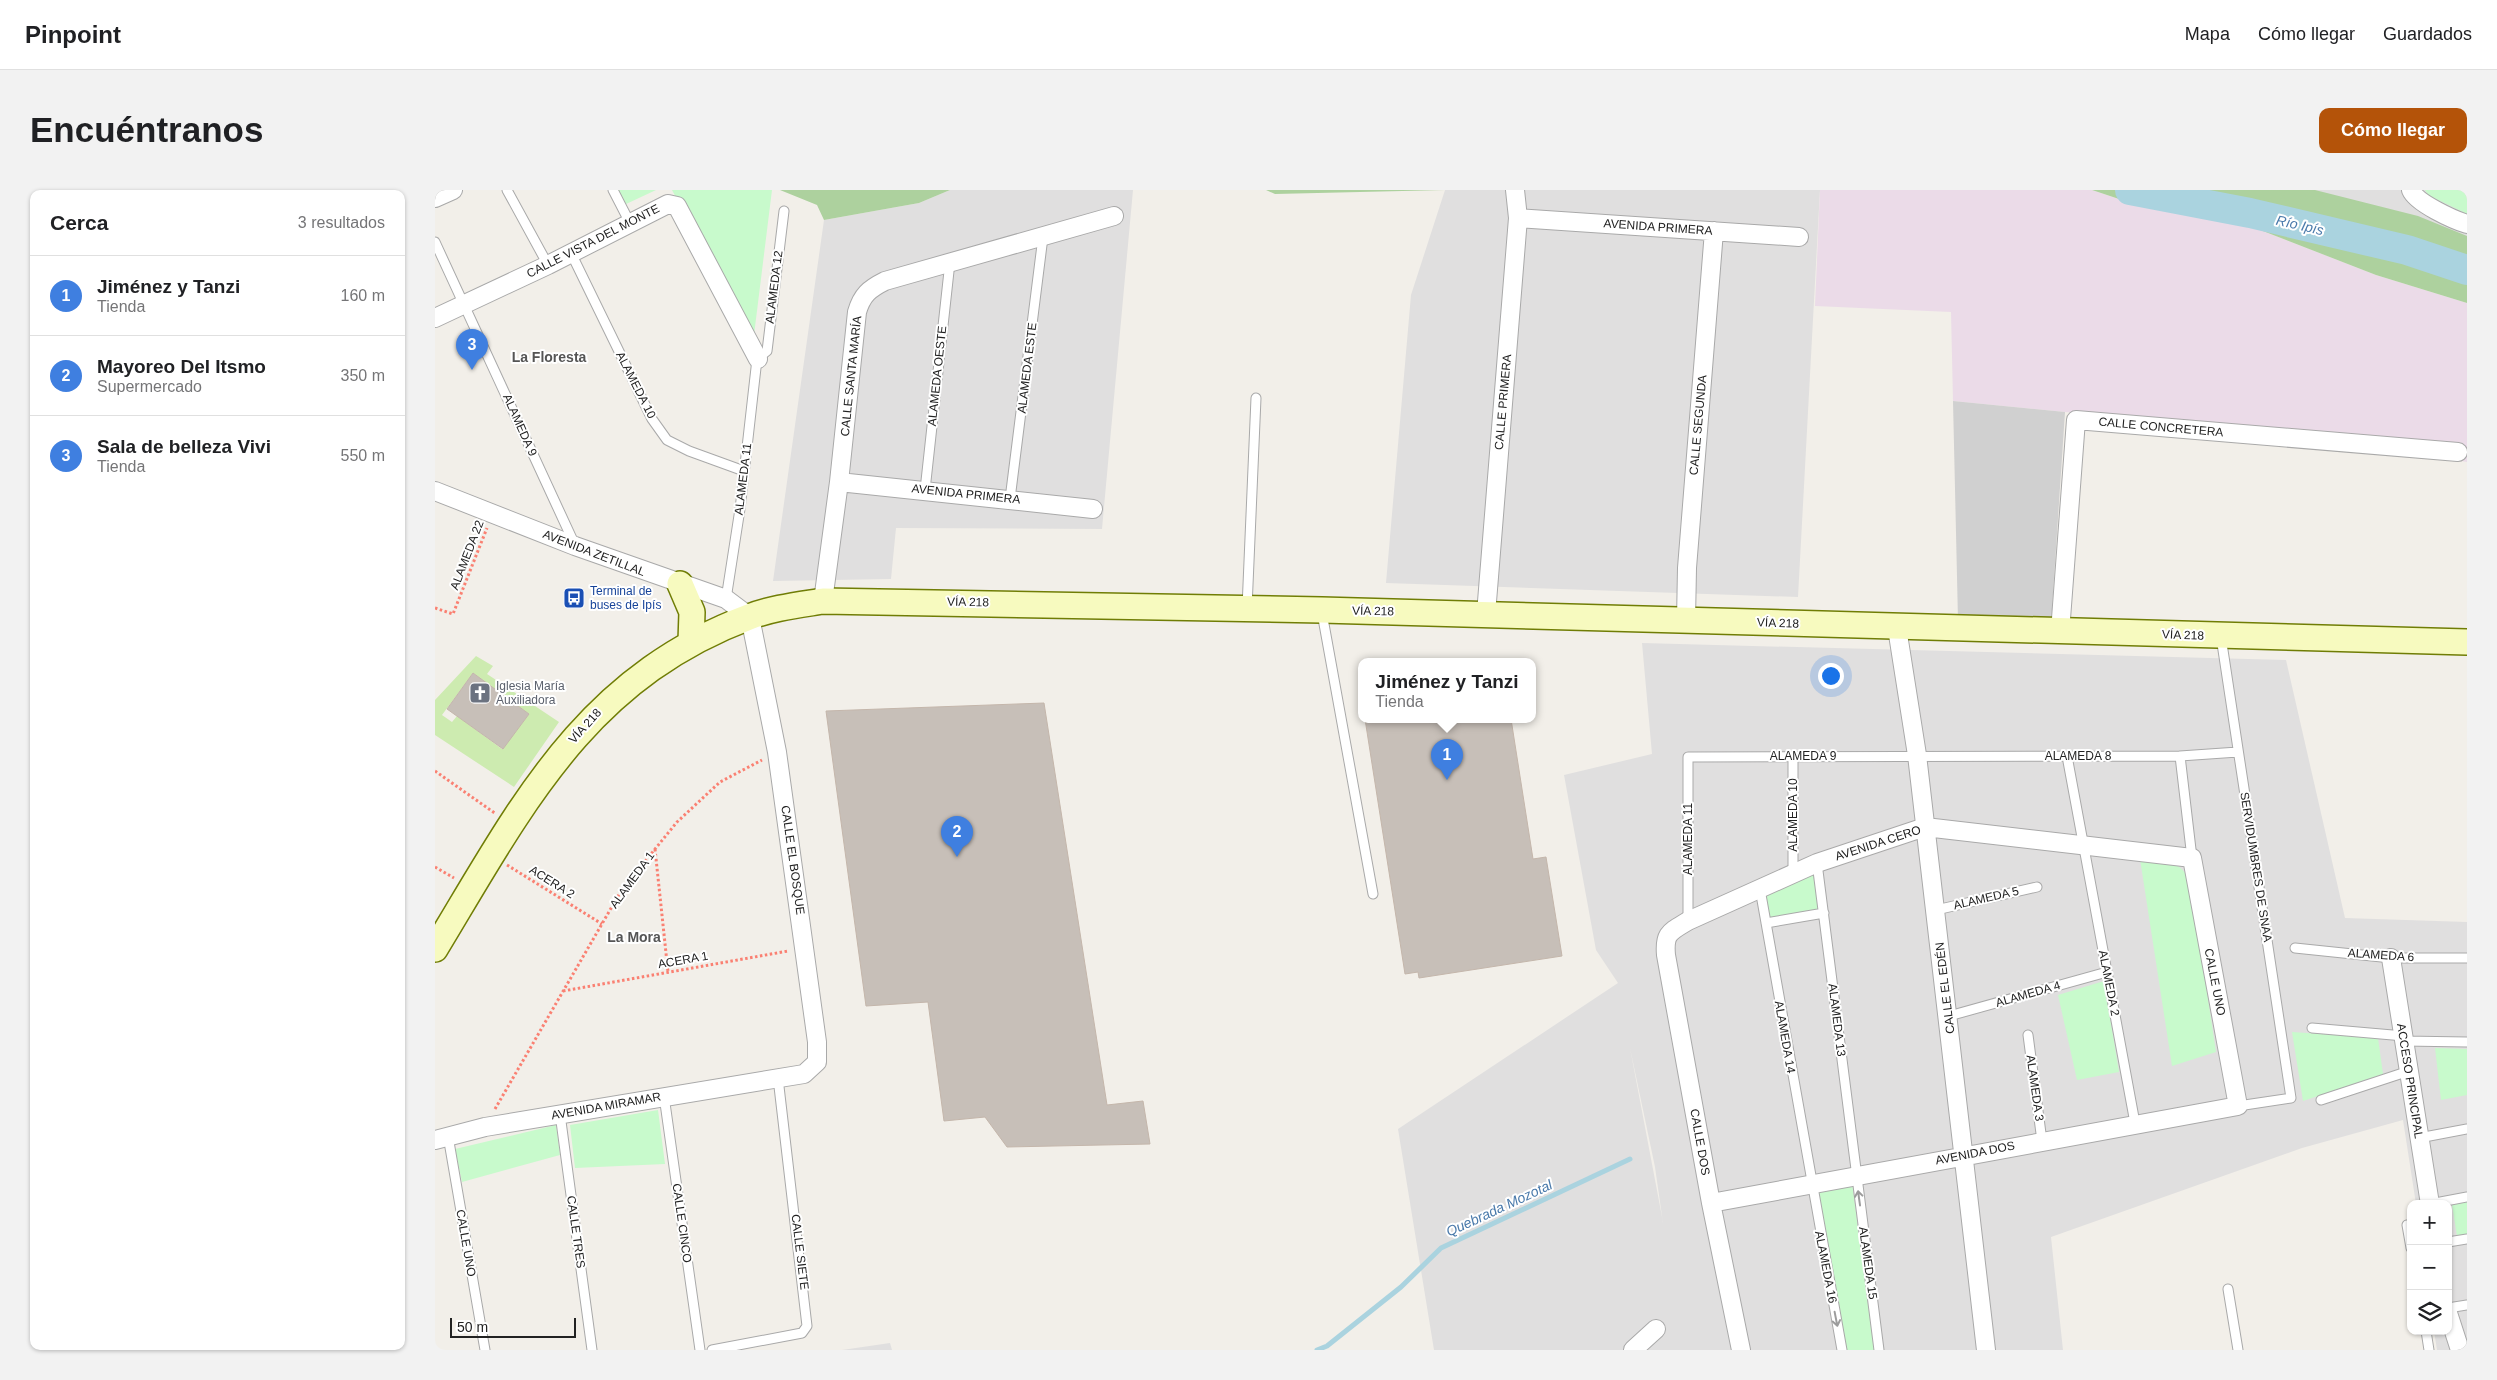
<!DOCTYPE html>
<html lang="es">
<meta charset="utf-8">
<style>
:root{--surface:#fff;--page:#f2f2f2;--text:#202124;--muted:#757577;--line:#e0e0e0;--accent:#b45309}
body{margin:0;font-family:Helvetica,sans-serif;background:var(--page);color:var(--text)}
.controls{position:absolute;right:15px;bottom:15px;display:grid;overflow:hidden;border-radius:10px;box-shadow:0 1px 4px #0004}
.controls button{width:45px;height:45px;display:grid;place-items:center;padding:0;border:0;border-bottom:1px solid var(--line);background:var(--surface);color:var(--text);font:25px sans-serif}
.scale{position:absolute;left:15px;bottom:12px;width:126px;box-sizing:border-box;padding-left:5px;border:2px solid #222;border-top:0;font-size:14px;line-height:18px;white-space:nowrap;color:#222;-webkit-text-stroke:4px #fff;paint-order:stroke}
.you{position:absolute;left:1395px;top:485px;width:18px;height:18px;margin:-12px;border:4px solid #fff;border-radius:50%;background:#1a73e8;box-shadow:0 0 0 8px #1a73e833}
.badge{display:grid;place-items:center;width:32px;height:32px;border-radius:50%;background:var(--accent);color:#fff;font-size:16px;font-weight:700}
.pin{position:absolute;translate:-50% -41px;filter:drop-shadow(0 1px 2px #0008)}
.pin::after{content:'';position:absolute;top:26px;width:18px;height:15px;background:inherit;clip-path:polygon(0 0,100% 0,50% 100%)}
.popup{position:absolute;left:923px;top:468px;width:178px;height:65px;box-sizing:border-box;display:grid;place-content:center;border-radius:10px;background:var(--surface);filter:drop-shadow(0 1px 4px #0005);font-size:16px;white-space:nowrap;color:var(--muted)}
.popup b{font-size:19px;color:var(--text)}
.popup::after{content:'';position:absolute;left:50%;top:100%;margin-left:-10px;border:10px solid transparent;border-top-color:var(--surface)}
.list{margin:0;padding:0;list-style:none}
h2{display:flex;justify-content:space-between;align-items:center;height:65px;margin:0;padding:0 20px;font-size:21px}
h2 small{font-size:16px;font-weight:400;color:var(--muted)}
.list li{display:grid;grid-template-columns:32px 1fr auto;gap:15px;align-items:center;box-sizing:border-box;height:80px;padding:0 20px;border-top:1px solid var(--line)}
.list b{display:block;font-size:19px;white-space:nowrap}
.list p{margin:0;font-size:16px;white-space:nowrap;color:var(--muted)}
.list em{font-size:16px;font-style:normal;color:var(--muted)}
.icon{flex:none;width:28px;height:28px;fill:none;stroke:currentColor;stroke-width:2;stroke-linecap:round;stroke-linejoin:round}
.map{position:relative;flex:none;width:2032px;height:1160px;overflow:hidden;border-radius:10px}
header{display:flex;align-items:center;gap:30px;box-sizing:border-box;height:70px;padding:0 25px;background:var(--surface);border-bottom:1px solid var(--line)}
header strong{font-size:24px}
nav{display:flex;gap:28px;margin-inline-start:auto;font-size:18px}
.intro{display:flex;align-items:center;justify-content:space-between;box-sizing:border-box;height:120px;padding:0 30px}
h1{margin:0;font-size:35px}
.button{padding:12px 22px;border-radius:10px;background:var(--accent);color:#fff;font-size:18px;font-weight:700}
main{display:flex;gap:30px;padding:0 30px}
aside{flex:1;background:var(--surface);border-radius:10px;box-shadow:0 1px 4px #0004}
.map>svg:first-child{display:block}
.residential{fill:#e0dfdf;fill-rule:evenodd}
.industrial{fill:#ebdbe8}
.religious{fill:#d0d0d0}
.grass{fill:#cdebb0;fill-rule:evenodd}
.forest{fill:#add19e}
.park{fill:#c8facc}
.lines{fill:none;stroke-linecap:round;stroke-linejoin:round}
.stream{stroke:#aad3df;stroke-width:5}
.river{stroke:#aad3df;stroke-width:30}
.building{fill:#c7bfb8;stroke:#c4b6ab}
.service-casing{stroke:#a9a9a9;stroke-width:11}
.minor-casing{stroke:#a9a9a9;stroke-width:20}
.secondary-casing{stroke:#707d05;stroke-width:28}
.path{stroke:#fa8072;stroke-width:3;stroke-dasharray:2.5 2.5;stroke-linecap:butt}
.service{stroke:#fff;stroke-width:9}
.minor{stroke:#fff;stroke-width:18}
.secondary{stroke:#f7fabf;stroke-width:25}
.oneway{stroke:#9c9c9c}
.labels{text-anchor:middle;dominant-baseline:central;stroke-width:4;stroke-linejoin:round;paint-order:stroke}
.street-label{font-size:12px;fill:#222;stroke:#fff}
.transit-label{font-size:12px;fill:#164399;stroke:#fff;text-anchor:start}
.worship-label{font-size:12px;fill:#5b616d;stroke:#fff;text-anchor:start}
.water-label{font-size:14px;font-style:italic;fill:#4a7aab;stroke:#fff}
.neighbourhood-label{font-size:14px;font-weight:bold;fill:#555;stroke:#fff}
</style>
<header>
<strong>Pinpoint</strong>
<nav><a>Mapa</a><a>Cómo llegar</a><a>Guardados</a></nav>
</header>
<div class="intro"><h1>Encuéntranos</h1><a class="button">Cómo llegar</a></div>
<main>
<aside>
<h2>Cerca<small>3 resultados</small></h2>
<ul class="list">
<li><span class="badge" style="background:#3f7fe0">1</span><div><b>Jiménez y Tanzi</b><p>Tienda</p></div><em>160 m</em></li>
<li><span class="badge" style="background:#3f7fe0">2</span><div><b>Mayoreo Del Itsmo</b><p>Supermercado</p></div><em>350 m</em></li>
<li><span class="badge" style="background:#3f7fe0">3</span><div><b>Sala de belleza Vivi</b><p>Tienda</p></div><em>550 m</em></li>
</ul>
</aside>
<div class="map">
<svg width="2032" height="1160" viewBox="0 0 2032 1160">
<rect width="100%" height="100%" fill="#f2efe9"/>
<path class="residential" d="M515,0H698L667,339L461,338L456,389L338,391L389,30L484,13Z
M1010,0H1385L1363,407L951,393L976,105Z
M1827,0H2032V53Z
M1207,453L1851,470L1910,728L2032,732V1160H2002L1999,1141H2013V1014H1981L1968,930L1867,958L1616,1047L1628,1160H999L963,939L1183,793L1161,760L1129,585L1217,564ZM1195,858L1220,977L1228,1033V1032Z
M455,1153L457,1160H407Z"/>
<path class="industrial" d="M1385,0H1657L1696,13L1815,36L1941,85L2032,113V272L2026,271L2027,253L1630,222L1518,211L1516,122L1380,116Z"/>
<path class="religious" d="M1518,211L1630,222L1616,434L1523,430Z"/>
<path class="grass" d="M41,466L58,476L52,484L124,532L79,597L0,545V510ZM38,483L94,524L67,559L22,526L17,532L7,525Z"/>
<path class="forest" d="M345,0H515L484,13L389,30L382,15Z
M831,0H1010L840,4Z
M1657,0H1880L1983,26L2032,46V113L1941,85L1815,36L1696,13Z"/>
<path class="park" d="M181,0H221L189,15Z
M237,0H337L318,153Z
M1990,0H2032V24L1993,5Z
M1705,669C1728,672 1743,668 1755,690L1781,862L1737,876Z
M1380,680L1385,719L1334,730L1329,703Z
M1669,791L1684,882L1642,890L1623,805Z
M1857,842L1943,848L1948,884L1868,911Z
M2000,858L2032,859V905L2006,910Z
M223,920L230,974L140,978L135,935Z
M121,935L125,965L27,992L20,959Z
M1417,993L1439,1160H1412L1381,1000Z
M2032,1012V1045L2022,1046L2017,1015Z"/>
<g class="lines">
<path class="stream" d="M882,1160L892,1156L966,1097L1006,1058L1195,969"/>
<path class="river" d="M1695,0L1815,23L1972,60L2032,80"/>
</g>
<path class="building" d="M38,483L94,524L68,559L12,519Z
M609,513L672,915L708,911L715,954L572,957L550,927L509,931L493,812L431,816L391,521Z
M930,529H1076L1098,669L1111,667L1127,766L984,788L983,782L970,784Z"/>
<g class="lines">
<g class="service-casing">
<path id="service" d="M72,0L113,75
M178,0L195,33
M0,52L139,353
M136,63L217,229L232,250L254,261L309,281
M490,300L515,72
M575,309L608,47
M291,409L305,319L322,169L332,161L349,21
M812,418L821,208
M887,423L938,704
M1786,447L1856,908L1803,916
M1358,566V684
M1632,566L1700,933
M1745,566L1757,668
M1382,673L1444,1160
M1325,699L1407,1160
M1501,720L1602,697
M1253,731V567L1745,566L1803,562
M1331,733L1389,723
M1860,758L1956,768H2032
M1514,826L1672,782
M1877,838L1969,846
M1593,845L1607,951
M1969,851L2032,852
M229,906L265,1160
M1886,910L1974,881
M125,924L157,1160
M13,946L50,1160
M1984,948L2032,939
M1995,1014L2032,1007
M1972,1035L1976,1058
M2013,1052L2032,1049
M1793,1099L1803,1160
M2013,1118L2032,1115
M1991,1141L1994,1160
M277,1160L367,1143L372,1136L343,888"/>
</g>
<g class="minor-casing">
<path id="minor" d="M1976,0C1981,13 2019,30 2032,34
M0,8L18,0
M1083,28L1364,47
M0,128L113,75L233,14L242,16L323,169
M404,292L658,319
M0,301L140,356L291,409L315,427L342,562L382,852V872L369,884L50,937L0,950
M388,411L404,292L422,122C427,105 434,99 450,91L679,26
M1051,424L1083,28L1080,0
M1251,430L1252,378L1279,41
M1462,438L1482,565L1551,1160
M1625,442L1641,230L2023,262
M1956,768L1995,1014
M1276,1013L1803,916L1757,668L1490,637L1382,673L1253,731C1235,742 1229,743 1231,765L1276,1013L1306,1160
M2013,1123L2025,1160
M1198,1160L1221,1139"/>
</g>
<g class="secondary-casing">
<path id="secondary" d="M245,394L257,422L256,452
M0,759C86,617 149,489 314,427C337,418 363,415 388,411L887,420L2032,452"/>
</g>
<path class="path" d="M0,418L18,424L52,338
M0,581L61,624
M220,659L233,782
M72,675L167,734
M0,677L19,688
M128,801L353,761
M60,919L186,701L242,632L285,592L327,570"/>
<use href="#service" class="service"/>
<use href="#minor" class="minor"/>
<use href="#secondary" class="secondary"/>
</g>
<defs><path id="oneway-shaft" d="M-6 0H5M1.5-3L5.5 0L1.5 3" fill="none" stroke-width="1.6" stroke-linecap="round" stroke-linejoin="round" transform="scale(1.25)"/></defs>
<g class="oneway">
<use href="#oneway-shaft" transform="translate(1424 1008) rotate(-98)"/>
<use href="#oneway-shaft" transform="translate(1401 1129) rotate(79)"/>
</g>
<defs>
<g id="bus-square" transform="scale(1.125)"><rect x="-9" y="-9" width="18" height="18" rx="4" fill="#1a4fb4" stroke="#fff"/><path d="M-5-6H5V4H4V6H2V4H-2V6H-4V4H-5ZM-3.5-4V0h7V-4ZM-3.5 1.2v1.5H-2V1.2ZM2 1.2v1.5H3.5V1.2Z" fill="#fff"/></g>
<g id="church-square" transform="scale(1.125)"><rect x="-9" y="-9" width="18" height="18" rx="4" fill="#6b7280" stroke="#fff"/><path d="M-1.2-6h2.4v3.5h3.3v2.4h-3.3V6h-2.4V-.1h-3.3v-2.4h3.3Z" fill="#fff"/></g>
</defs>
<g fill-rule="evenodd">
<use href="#bus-square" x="139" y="408"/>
<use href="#church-square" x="45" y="503"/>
</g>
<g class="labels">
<g class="street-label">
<text transform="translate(1223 37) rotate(4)">AVENIDA PRIMERA</text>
<text transform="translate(158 51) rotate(-27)">CALLE VISTA DEL MONTE</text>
<text transform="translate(339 97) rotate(-83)">ALAMEDA 12</text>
<text transform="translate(592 178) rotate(-83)">ALAMEDA ESTE</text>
<text transform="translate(416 186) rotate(-84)">CALLE SANTA MARÍA</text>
<text transform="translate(502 186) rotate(-84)">ALAMEDA OESTE</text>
<text transform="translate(201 195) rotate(63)">ALAMEDA 10</text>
<text transform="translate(1068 212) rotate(-85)">CALLE PRIMERA</text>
<text transform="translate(85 235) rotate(66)">ALAMEDA 9</text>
<text transform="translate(1263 235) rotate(-85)">CALLE SEGUNDA</text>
<text transform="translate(1726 237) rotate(5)">CALLE CONCRETERA</text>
<text transform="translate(308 289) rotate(-83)">ALAMEDA 11</text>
<text transform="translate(531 304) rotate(6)">AVENIDA PRIMERA</text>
<text transform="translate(159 363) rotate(21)">AVENIDA ZETILLAL</text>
<text transform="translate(32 365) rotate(-69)">ALAMEDA 22</text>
<text transform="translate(533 412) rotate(1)">VÍA 218</text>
<text transform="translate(938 421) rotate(1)">VÍA 218</text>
<text transform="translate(1343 433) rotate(2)">VÍA 218</text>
<text transform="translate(1748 445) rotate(2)">VÍA 218</text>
<text transform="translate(150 536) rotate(-48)">VÍA 218</text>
<text x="1368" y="566">ALAMEDA 9</text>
<text x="1643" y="566">ALAMEDA 8</text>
<text transform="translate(1358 625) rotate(-90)">ALAMEDA 10</text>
<text transform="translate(1253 649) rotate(-90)">ALAMEDA 11</text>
<text transform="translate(1443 653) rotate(-18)">AVENIDA CERO</text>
<text transform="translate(358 670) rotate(82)">CALLE EL BOSQUE</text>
<text transform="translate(1821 677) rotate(81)">SERVIDUMBRES DE SNAA</text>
<text transform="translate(197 690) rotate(-54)">ALAMEDA 1</text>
<text transform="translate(117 692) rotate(32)">ACERA 2</text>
<text transform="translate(1551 708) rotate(-13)">ALAMEDA 5</text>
<text transform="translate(1946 765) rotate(4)">ALAMEDA 6</text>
<text transform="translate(248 770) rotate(-10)">ACERA 1</text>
<text transform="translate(1780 792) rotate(79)">CALLE UNO</text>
<text transform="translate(1674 793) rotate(79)">ALAMEDA 2</text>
<text transform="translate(1510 798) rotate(-97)">CALLE EL EDÉN</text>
<text transform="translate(1593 804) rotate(-16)">ALAMEDA 4</text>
<text transform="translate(1402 830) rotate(83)">ALAMEDA 13</text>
<text transform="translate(1350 847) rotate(80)">ALAMEDA 14</text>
<text transform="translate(1975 891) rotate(81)">ACCESO PRINCIPAL</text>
<text transform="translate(1600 898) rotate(82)">ALAMEDA 3</text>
<text transform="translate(171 916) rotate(-10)">AVENIDA MIRAMAR</text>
<text transform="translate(1265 952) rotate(80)">CALLE DOS</text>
<text transform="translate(1540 963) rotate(-11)">AVENIDA DOS</text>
<text transform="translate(247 1033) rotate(82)">CALLE CINCO</text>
<text transform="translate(141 1042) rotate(82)">CALLE TRES</text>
<text transform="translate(31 1053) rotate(80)">CALLE UNO</text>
<text transform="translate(365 1062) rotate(83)">CALLE SIETE</text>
<text transform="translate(1433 1073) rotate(82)">ALAMEDA 15</text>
<text transform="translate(1391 1077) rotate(79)">ALAMEDA 16</text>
</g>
<g class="transit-label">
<text x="155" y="401">Terminal de<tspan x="155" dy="14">buses de Ipís</tspan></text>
</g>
<g class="worship-label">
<text x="61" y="496">Iglesia María<tspan x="61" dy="14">Auxiliadora</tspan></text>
</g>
<g class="water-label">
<text transform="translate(1865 35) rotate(13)">Río Ipís</text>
<text transform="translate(1064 1018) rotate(-25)">Quebrada Mozotal</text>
</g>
<g class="neighbourhood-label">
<text x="114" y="167">La Floresta</text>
<text x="199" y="747">La Mora</text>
</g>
</g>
</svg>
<div class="controls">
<button>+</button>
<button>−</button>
<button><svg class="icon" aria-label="layers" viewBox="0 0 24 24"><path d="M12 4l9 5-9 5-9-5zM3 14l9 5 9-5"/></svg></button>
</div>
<div class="scale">50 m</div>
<div class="you"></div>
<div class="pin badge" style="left:1012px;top:590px;background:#3f7fe0">1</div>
<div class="popup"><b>Jiménez y Tanzi</b>Tienda</div>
<div class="pin badge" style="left:522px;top:667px;background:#3f7fe0">2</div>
<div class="pin badge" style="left:37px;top:180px;background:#3f7fe0">3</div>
</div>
</main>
